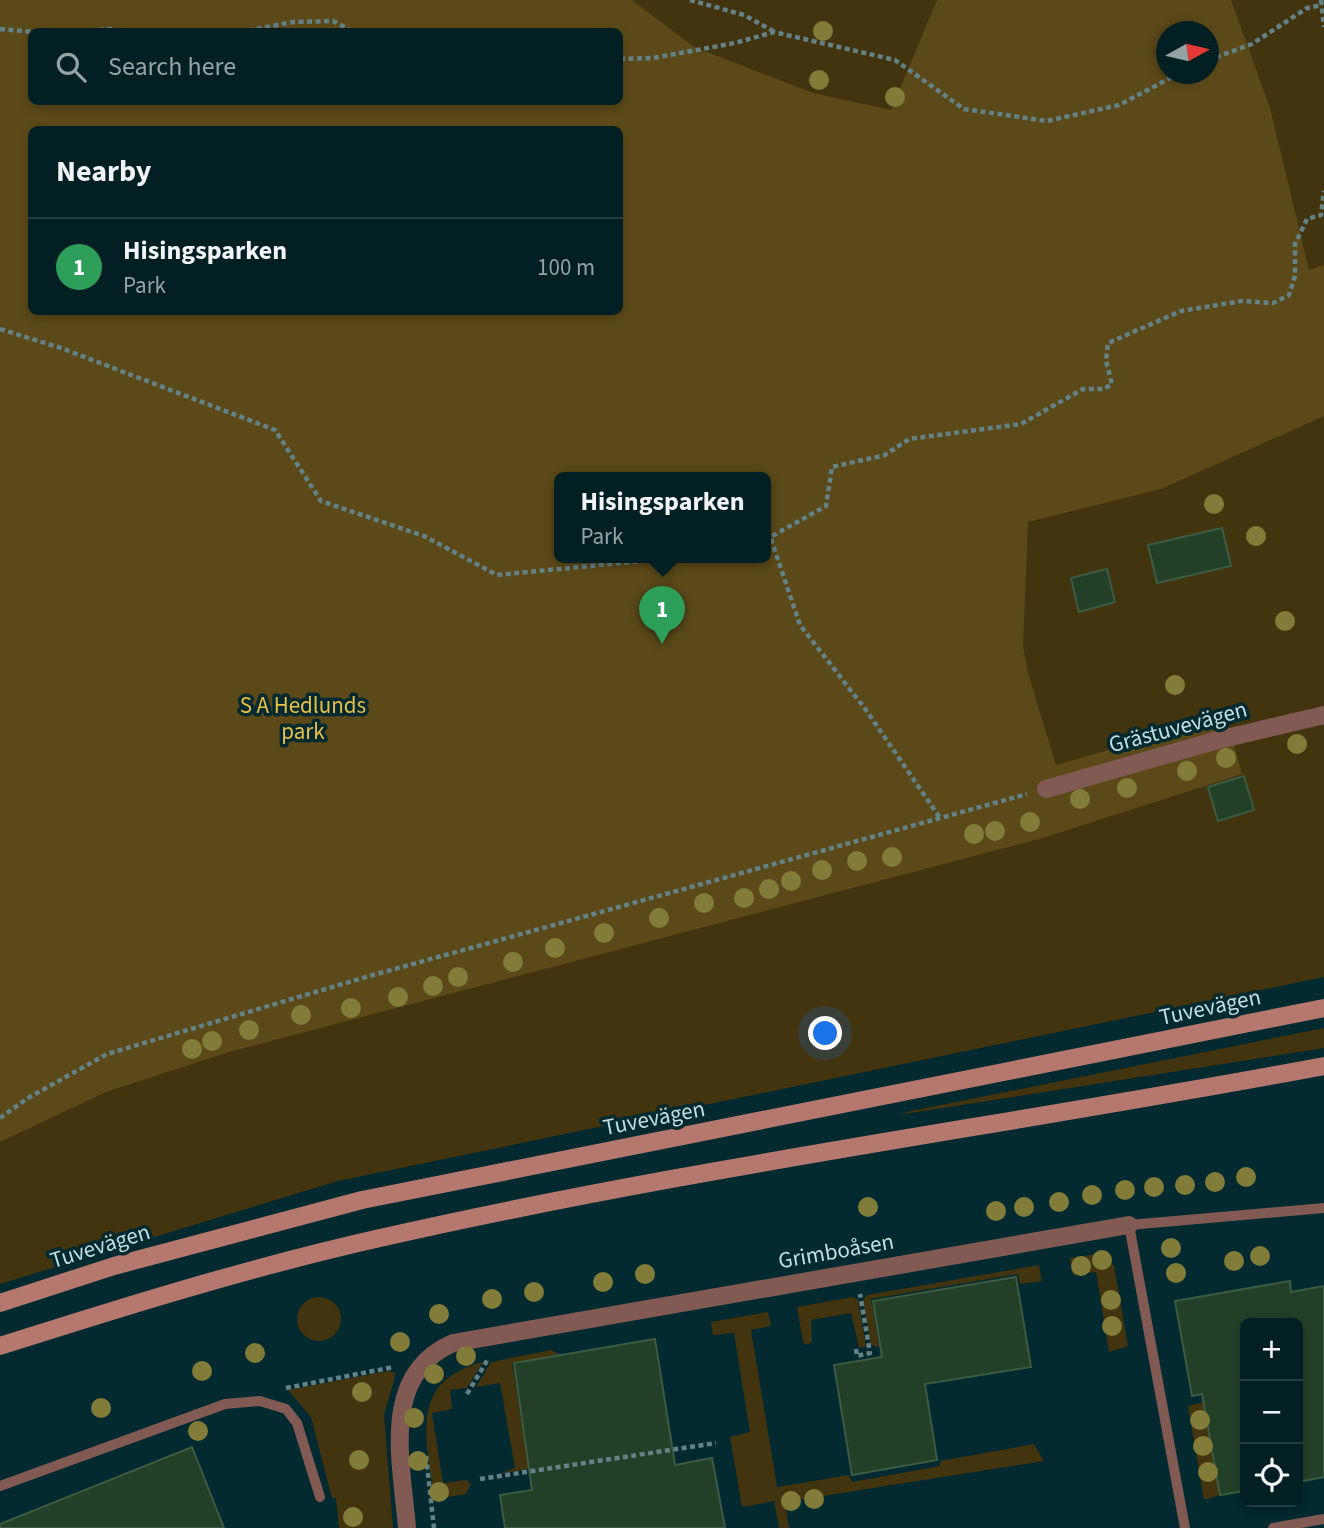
<!DOCTYPE html>
<meta charset="utf-8">
<style>
:root{--surface:#022024;--page:#0c282c;--text:#f1f3f6;--muted:#96a3a6;--line:#233e41;--accent:#0b8043}
body{margin:0;font-family:"Source Sans 3",sans-serif;background:var(--page);color:var(--text)}
.controls{position:absolute;right:21px;bottom:21px;display:grid;overflow:hidden;border-radius:10px;box-shadow:0 4px 10px #0003}
.controls button{width:63px;height:63px;display:grid;place-items:center;padding:0;border:0;border-bottom:2px solid var(--line);background:var(--surface);color:var(--text);font:35px sans-serif}
.compass{position:absolute;left:1156px;top:21px;width:63px;height:63px;border-radius:50%;background:var(--surface);box-shadow:0 4px 10px #0003;rotate:82deg}
.you{position:absolute;left:826px;top:1034px;width:24px;height:24px;margin:-18px;border:5px solid #fff;border-radius:50%;background:#1a73e8;box-shadow:0 0 0 10px #1a73e833}
.badge{display:grid;place-items:center;width:46px;height:46px;border-radius:50%;background:var(--accent);color:#fff;font-size:23px;font-weight:700}
.pin{position:absolute;translate:-50% -58px;filter:drop-shadow(0 2px 4px #0008)}
.pin::after{content:'';position:absolute;top:37px;width:24px;height:21px;background:inherit;clip-path:polygon(0 0,100% 0,50% 100%)}
.popup{position:absolute;left:554px;top:472px;width:217px;height:91px;box-sizing:border-box;display:grid;place-content:center;border-radius:10px;background:var(--surface);filter:drop-shadow(0 2px 5px #0005);font-size:23px;white-space:nowrap;color:var(--muted)}
.popup b{font-size:26px;color:var(--text)}
.popup::after{content:'';position:absolute;left:50%;top:100%;margin-left:-14px;border:14px solid transparent;border-top-color:var(--surface)}
.list{margin:0;padding:0;list-style:none}
h2{display:flex;justify-content:space-between;align-items:center;height:91px;margin:0;padding:0 28px;font-size:30px}
h2 small{font-size:23px;font-weight:400;color:var(--muted)}
.list li{display:grid;grid-template-columns:46px 1fr auto;gap:21px;align-items:center;box-sizing:border-box;height:98px;padding:0 28px;border-top:2px solid var(--line)}
.list b{display:block;font-size:26px;white-space:nowrap}
.list p{margin:0;font-size:23px;white-space:nowrap;color:var(--muted)}
.list em{font-size:23px;font-style:normal;color:var(--muted)}
.icon{flex:none;width:38px;height:38px;fill:none;stroke:currentColor;stroke-width:2;stroke-linecap:round;stroke-linejoin:round}
.map{position:relative;flex:none;width:1324px;height:1528px;overflow:hidden}
.search{position:absolute;background:var(--surface);box-shadow:0 4px 10px #0003;left:28px;top:28px;width:595px;height:77px;display:flex;align-items:center;gap:18px;box-sizing:border-box;padding:0 24px;border-radius:10px;color:var(--muted);font-size:26px}
.panel{position:absolute;background:var(--surface);box-shadow:0 4px 10px #0003;left:28px;top:126px;width:595px;height:189px;border-radius:10px}
.map>svg:first-child{display:block}
.green{fill:#42340f;fill-rule:evenodd}
.forest{fill:#5b4919;fill-rule:evenodd}
.building{fill:#223f27;stroke:#3c5b42;stroke-width:2}
.lines{fill:none;stroke-linecap:round;stroke-linejoin:round}
.path{stroke:#628287;stroke-width:4.5;stroke-dasharray:5 3.5;stroke-linecap:butt}
.service{stroke:#815a54;stroke-width:10}
.minor{stroke:#815a54;stroke-width:18}
.secondary{stroke:#b5786f;stroke-width:18}
.tree{fill:#827c3a}
.labels{text-anchor:middle;dominant-baseline:central;stroke-width:7;stroke-linejoin:round;paint-order:stroke}
.park-label{font-size:23px;fill:#ebbf43;stroke:#022a30}
.street-label{font-size:23px;fill:#c4dde1;stroke:#022a30}
</style>
<div class="map">
<svg width="1324" height="1528" viewBox="0 0 1324 1528">
<rect width="100%" height="100%" fill="#022a30"/>
<path class="green" d="M0,0H1324V977L338,1181L0,1284ZM32,32H620V102H32ZM1166,32H1208V74H1166ZM32,130H620V312H32ZM559,478H765V558H559Z
M1324,1028V1048L898,1115L911,1111Z
M1104,1253L1114,1266L1128,1346L1109,1352L1096,1272L1073,1275L1070,1258Z
M1039,1265L1042,1281L1020,1284L1018,1274L871,1299L879,1347L871,1345L863,1300L867,1295Z
M853,1297L858,1300L866,1347L859,1348L851,1313L811,1320L812,1342L806,1345L803,1342L797,1307Z
M297 1319a22 22 0 1 1 44 0a22 22 0 1 1-44 0Z
M768,1312L771,1326L751,1330L777,1487L849,1475L852,1482L940,1466V1461L1034,1444L1044,1461L785,1502L789,1528H779L774,1501L742,1507L730,1437L750,1432L734,1333L713,1335L711,1322Z
M551,1350L561,1355L512,1363L527,1457L573,1461L499,1474L515,1468L500,1383L476,1387L491,1362Z
M483,1362L467,1388L450,1390L452,1409L432,1413L443,1483L466,1480L471,1484L466,1494L434,1499C427,1440 407,1381 483,1362Z
M388,1371L396,1373L384,1415L393,1528H339L336,1498H332L311,1417L288,1390Z
M1204,1402L1220,1495L1204,1500L1188,1406Z"/>
<path class="forest" d="M0,0H632L694,47L813,93L891,110L937,0H1231L1270,108L1309,270L1324,265V416L1161,489L1028,522L1023,646L1028,673L1056,765L1226,716L1242,774L1043,838L229,1052L106,1092L0,1142ZM32,32H620V102H32ZM1166,32H1208V74H1166ZM32,130H620V312H32ZM559,478H765V558H559Z"/>
<path class="building" d="M1222,528L1231,566L1157,583L1148,545Z
M1107,569L1115,602L1079,612L1071,578Z
M1244,776L1254,810L1218,821L1208,787Z
M1016,1277L1031,1367L925,1384L937,1460L852,1475L834,1365L882,1357L873,1301Z
M1290,1281L1291,1292L1324,1286V1477L1298,1482V1323H1245V1491L1220,1495L1202,1394L1192,1396L1175,1301Z
M655,1339L675,1465L712,1458L725,1528H505L500,1495L532,1490L514,1363Z
M192,1447L224,1528H0V1524Z"/>
<g class="lines">
<path class="path" d="M690,0L744,15L773,31
M1321,0L1324,27
M0,29L33,32
M73,32L111,29L120,32
M240,32L293,22L333,21L354,32
M620,59L653,58L735,43L774,32L895,60L964,109L1047,121L1119,105L1178,74
M1208,60L1252,44L1307,8L1322,5
M0,329L61,348L275,430L321,501L424,536L497,575L672,558
M771,539L800,625L866,710L940,818
M765,540L826,506L832,467L885,455L909,439L1021,424L1083,389H1104L1112,384L1106,361L1108,343L1181,311L1242,301L1273,303L1289,295L1295,276V244L1307,219L1321,215L1324,191
M0,1118L28,1098L107,1054L366,977L1027,794
M856,1349L857,1356L870,1353L860,1294
M286,1388L394,1367
M467,1394L488,1359
M426,1456L434,1528
M480,1479L716,1443"/>
<path class="service" d="M0,1486L225,1404L260,1401L286,1409L297,1423L320,1497
M1185,1528L1129,1225L1324,1208
M1273,1528L1324,1519"/>
<path class="minor" d="M1046,789L1218,740L1324,715
M407,1528C402,1464 379,1375 453,1343L1129,1225"/>
<path class="secondary" d="M0,1303L114,1266L362,1200L1324,1008
M0,1346C126,1306 251,1267 380,1238C692,1167 1010,1125 1324,1066"/>
</g>
<g class="tree">
<circle cx="823" cy="31" r="10"/>
<circle cx="819" cy="80" r="10"/>
<circle cx="895" cy="97" r="10"/>
<circle cx="1214" cy="504" r="10"/>
<circle cx="1256" cy="536" r="10"/>
<circle cx="1285" cy="621" r="10"/>
<circle cx="1175" cy="685" r="10"/>
<circle cx="1297" cy="744" r="10"/>
<circle cx="1226" cy="758" r="10"/>
<circle cx="1187" cy="771" r="10"/>
<circle cx="1127" cy="788" r="10"/>
<circle cx="1080" cy="799" r="10"/>
<circle cx="1030" cy="822" r="10"/>
<circle cx="995" cy="831" r="10"/>
<circle cx="974" cy="834" r="10"/>
<circle cx="892" cy="857" r="10"/>
<circle cx="857" cy="861" r="10"/>
<circle cx="822" cy="870" r="10"/>
<circle cx="791" cy="881" r="10"/>
<circle cx="769" cy="889" r="10"/>
<circle cx="744" cy="898" r="10"/>
<circle cx="704" cy="903" r="10"/>
<circle cx="659" cy="918" r="10"/>
<circle cx="604" cy="933" r="10"/>
<circle cx="555" cy="948" r="10"/>
<circle cx="513" cy="962" r="10"/>
<circle cx="458" cy="977" r="10"/>
<circle cx="433" cy="986" r="10"/>
<circle cx="398" cy="997" r="10"/>
<circle cx="351" cy="1008" r="10"/>
<circle cx="301" cy="1015" r="10"/>
<circle cx="249" cy="1030" r="10"/>
<circle cx="212" cy="1041" r="10"/>
<circle cx="192" cy="1049" r="10"/>
<circle cx="1246" cy="1177" r="10"/>
<circle cx="1215" cy="1182" r="10"/>
<circle cx="1185" cy="1185" r="10"/>
<circle cx="1154" cy="1187" r="10"/>
<circle cx="1125" cy="1190" r="10"/>
<circle cx="1092" cy="1195" r="10"/>
<circle cx="1059" cy="1202" r="10"/>
<circle cx="868" cy="1207" r="10"/>
<circle cx="1024" cy="1207" r="10"/>
<circle cx="996" cy="1211" r="10"/>
<circle cx="1171" cy="1248" r="10"/>
<circle cx="1260" cy="1256" r="10"/>
<circle cx="1102" cy="1260" r="10"/>
<circle cx="1234" cy="1261" r="10"/>
<circle cx="1081" cy="1266" r="10"/>
<circle cx="1176" cy="1273" r="10"/>
<circle cx="645" cy="1274" r="10"/>
<circle cx="603" cy="1282" r="10"/>
<circle cx="534" cy="1292" r="10"/>
<circle cx="492" cy="1299" r="10"/>
<circle cx="1111" cy="1300" r="10"/>
<circle cx="439" cy="1314" r="10"/>
<circle cx="1112" cy="1326" r="10"/>
<circle cx="400" cy="1342" r="10"/>
<circle cx="255" cy="1353" r="10"/>
<circle cx="466" cy="1356" r="10"/>
<circle cx="202" cy="1371" r="10"/>
<circle cx="434" cy="1374" r="10"/>
<circle cx="362" cy="1392" r="10"/>
<circle cx="101" cy="1408" r="10"/>
<circle cx="414" cy="1418" r="10"/>
<circle cx="1200" cy="1420" r="10"/>
<circle cx="198" cy="1431" r="10"/>
<circle cx="1203" cy="1446" r="10"/>
<circle cx="359" cy="1460" r="10"/>
<circle cx="418" cy="1461" r="10"/>
<circle cx="1208" cy="1472" r="10"/>
<circle cx="439" cy="1492" r="10"/>
<circle cx="814" cy="1499" r="10"/>
<circle cx="791" cy="1501" r="10"/>
<circle cx="353" cy="1517" r="10"/>
</g>
<g class="labels">
<g class="park-label">
<text x="303" y="705">S A Hedlunds<tspan x="303" dy="26">park</tspan></text>
</g>
<g class="street-label">
<text transform="translate(1178 727) rotate(-15)">Grästuvevägen</text>
<text transform="translate(1210 1007) rotate(-12)">Tuvevägen</text>
<text transform="translate(654 1118) rotate(-11)">Tuvevägen</text>
<text transform="translate(100 1246) rotate(-17)">Tuvevägen</text>
<text transform="translate(836 1251) rotate(-10)">Grimboåsen</text>
</g>
</g>
</svg>
<div class="controls">
<button>+</button>
<button>−</button>
<button><svg class="icon" aria-label="locate" viewBox="0 0 24 24"><circle cx="12" cy="12" r="6"/><path d="M12 2v4M12 18v4M2 12h4M18 12h4"/></svg></button>
</div>
<svg class="compass" viewBox="-18 -18 36 36"><path d="M0-13l5 13h-10z" fill="#e53935"/><path d="M0 13l5-13h-10z" fill="#96a3a6"/></svg>
<div class="you"></div>
<div class="pin badge" style="left:662px;top:644px;background:#2e9e5b">1</div>
<div class="popup"><b>Hisingsparken</b>Park</div>
<div class="search"><svg class="icon" aria-label="search" viewBox="0 0 24 24"><circle cx="10" cy="10" r="6"/><path d="M15 15l6 6"/></svg>Search here</div>
<section class="panel">
<h2>Nearby<small></small></h2>
<ul class="list">
<li><span class="badge" style="background:#2e9e5b">1</span><div><b>Hisingsparken</b><p>Park</p></div><em>100 m</em></li>
</ul>
</section>
</div>
